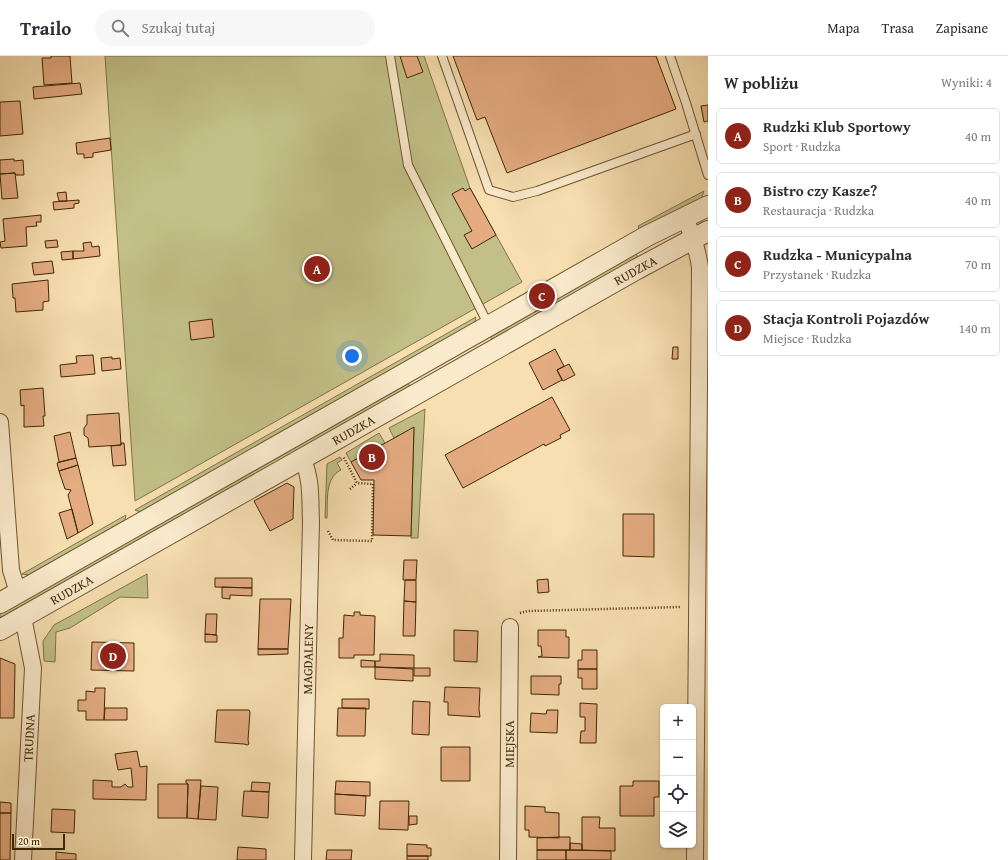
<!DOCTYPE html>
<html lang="pl">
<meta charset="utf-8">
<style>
:root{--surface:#fff;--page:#f7f7f7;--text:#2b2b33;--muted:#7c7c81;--line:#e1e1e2;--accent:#8f2418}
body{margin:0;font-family:"Gentium Book Plus",serif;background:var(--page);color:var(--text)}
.controls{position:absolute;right:12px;bottom:12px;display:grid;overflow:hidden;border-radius:6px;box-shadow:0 1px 3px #0004}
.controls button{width:36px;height:36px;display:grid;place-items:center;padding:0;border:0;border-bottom:1px solid var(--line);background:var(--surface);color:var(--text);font:20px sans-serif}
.scale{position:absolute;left:12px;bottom:10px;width:53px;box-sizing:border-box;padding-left:4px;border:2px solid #402805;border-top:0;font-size:11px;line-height:14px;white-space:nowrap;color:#402805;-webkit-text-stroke:3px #faeacc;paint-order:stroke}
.you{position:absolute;left:352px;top:300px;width:14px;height:14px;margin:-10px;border:3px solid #fff;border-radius:50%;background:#1a73e8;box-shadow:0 0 0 6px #1a73e833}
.badge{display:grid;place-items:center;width:26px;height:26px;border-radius:50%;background:var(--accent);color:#fff;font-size:13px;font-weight:700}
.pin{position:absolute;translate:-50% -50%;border:2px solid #fff;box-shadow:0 1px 4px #0006}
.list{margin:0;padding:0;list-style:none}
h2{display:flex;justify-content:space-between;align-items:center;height:52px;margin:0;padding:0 16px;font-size:17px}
h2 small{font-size:13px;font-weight:400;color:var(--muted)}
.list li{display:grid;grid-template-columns:26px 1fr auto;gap:12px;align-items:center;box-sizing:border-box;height:56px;margin:0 8px 8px;padding:0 8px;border:1px solid var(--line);border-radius:6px}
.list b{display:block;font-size:15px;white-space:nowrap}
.list p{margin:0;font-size:13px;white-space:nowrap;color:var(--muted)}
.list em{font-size:13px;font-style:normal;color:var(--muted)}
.icon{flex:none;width:22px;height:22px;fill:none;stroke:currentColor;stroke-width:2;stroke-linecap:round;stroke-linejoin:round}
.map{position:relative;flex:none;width:708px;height:804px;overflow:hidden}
header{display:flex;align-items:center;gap:24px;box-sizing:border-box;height:56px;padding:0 20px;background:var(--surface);border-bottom:1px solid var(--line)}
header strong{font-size:19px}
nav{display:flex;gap:22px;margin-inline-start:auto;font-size:14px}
.search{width:280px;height:36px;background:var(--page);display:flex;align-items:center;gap:10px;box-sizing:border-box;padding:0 14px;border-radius:22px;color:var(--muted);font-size:15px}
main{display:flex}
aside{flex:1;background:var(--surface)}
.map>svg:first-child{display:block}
.green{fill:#c2c088;stroke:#817446}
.building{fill:#e5ac82;stroke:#402805}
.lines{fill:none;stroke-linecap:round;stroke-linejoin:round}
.service-casing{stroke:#6e5630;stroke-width:10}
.minor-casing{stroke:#6e5630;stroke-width:18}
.tertiary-casing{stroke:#6e5630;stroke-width:22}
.path{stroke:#402805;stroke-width:2.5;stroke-dasharray:1 2;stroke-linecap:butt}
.service{stroke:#faeacc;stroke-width:8}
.minor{stroke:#faeacc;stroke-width:16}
.tertiary{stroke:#faeacc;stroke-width:20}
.labels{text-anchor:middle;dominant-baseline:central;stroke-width:3;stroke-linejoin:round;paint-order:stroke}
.street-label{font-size:13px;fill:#402805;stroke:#faeacc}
</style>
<header>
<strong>Trailo</strong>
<div class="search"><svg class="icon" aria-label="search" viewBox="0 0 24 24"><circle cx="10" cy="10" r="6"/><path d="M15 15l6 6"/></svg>Szukaj tutaj</div>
<nav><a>Mapa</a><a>Trasa</a><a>Zapisane</a></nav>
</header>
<main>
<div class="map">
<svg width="708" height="804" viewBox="0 0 708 804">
<rect width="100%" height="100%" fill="#f7dfb1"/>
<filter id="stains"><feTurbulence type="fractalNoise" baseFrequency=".005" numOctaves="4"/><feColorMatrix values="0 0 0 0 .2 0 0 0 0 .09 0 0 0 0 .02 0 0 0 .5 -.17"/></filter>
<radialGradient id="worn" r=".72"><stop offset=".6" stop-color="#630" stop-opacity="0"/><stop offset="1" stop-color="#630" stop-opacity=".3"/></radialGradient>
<path class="green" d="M105,0H424L470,132L522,226L135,445Z
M704,135L701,143L639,173L638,170Z
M636,198L638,201L492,284L490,280Z
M476,261L475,266L140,456L135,454Z
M408,327L410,331L0,563V557Z
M425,353L418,482H411L414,372L394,382L389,372Z
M379,377L385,387L351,406L346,397Z
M340,401L342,404L337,407L341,414C324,422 328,447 327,462H325L327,408Z
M126,459L125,464L30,519L22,518Z
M147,518L148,542L120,541L70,572L56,576L55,606L44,605L43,585L54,569Z"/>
<path class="building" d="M51,0H70L72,27L44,29L42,2H51Z
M400,0H417L423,16L407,22Z
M453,0H656L676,53L507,117L485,61L477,64Z
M80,27L82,38L34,43L33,31Z
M20,45L23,78L0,80V46Z
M708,49V65L704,66L701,50Z
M110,82L111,94L93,97V101L84,102V98H77L76,87Z
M14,103V105L23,104L24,119H16L15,117L0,118V104Z
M15,117L18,142L2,143L0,118Z
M463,132L465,135L470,132L496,179L472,193L464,179L472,175L452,138Z
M66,136L67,145H59L57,137Z
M79,144V147L74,148V152L54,154L53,146Z
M41,159V166H36L37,170L26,171L27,190L1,192L0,186L5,185L3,163Z
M57,184L58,191L46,192L45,185Z
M91,186L92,191L99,190L100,200L73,203V195H84L83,187Z
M73,195V203L62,204L61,196Z
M52,205L54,217L34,219L32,207Z
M48,224L49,245L43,246V254L16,256L15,242H13L12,228Z
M212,263L214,281L191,284L189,266Z
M673,291H678V303H672Z
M555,293L564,310L557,314L562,324L543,334L529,307Z
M93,299L95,318L61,321L60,309L77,307L76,300Z
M112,301V303L120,302L121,313L102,315L101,302Z
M569,308L575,319L563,325L557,314Z
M43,332L45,360H43L44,370L24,371V349L21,350L20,334Z
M552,341L570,374L560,379L561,382L545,390L544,388L463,432L445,399Z
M119,357L121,389L89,391L88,382L84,379V372L87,368V359Z
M414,371L411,480L373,479L374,424H361L351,406Z
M70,376L76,402L59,406L54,380Z
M121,387H124L126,409L113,410L111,390L121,389Z
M76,402L78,409L59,415L57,407Z
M78,409L93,468L78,477L68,439L71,434L65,433L59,415Z
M287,427L294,431L293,463L270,475L254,445Z
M72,453L78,477L67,483L59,457Z
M623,458H654V501L623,500Z
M404,504H417L416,524H403Z
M215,522H252V532L215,531Z
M548,523L549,536L538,537L537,524Z
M405,524H416V546L404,545Z
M222,531L252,532V540L230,539V543L222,542Z
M260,543H291L288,593H258Z
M404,545L416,546L415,580H403Z
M354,556H360V559L375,560L374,599H354V602H339V582H343L344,559L354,560Z
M206,558H217L216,579L205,578Z
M454,574L478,575L477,606L454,605Z
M538,574H566V581H569V602L538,601L542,600L541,590H538Z
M205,578L217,579V586H205Z
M92,586L134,587V615L91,614Z
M258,593H288V598L258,599Z
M582,594H597V613H578V604H582Z
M380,598L414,599V612L375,611V605H380Z
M0,602L15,608L14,662H0Z
M361,604L375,605V611H361Z
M375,611L413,613V625L375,623Z
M414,612H430V620H414Z
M578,613H597V633H582V622H578Z
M531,620H561V628H559V639L531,638Z
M445,631L480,632L479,653L480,661L448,659V646H444Z
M95,632H105L104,664H86V655H78V644H86V635L95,636Z
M342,643H369V653L342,652Z
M413,645L430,646L429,679L412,678Z
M580,647L597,648L596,687H580L581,675H585V661H580Z
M105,652H127V664H104Z
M338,652H366L365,680H337Z
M217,654H249L250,656L248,684L249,688L247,689L244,688L215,686Z
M547,654H558L557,677L530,676L531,657L546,658Z
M441,691H470V725H441Z
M137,695L140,711L147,710L146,744L93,743V724L112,725V731H121L125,728L128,731H133L131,712L118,714L115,698Z
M186,724H201L198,763L187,762L188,728L186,727Z
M336,725L370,726V740L335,738Z
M633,725H659V741H654V760H620V730H633Z
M252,726L270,727L269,736L251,735Z
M158,728H188L187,762H158Z
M201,730L218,731L216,764L198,763Z
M244,735L269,736L268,762L242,760Z
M335,738L366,740L365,760L335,758Z
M380,745H409L408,774L379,773Z
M0,746L11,747V757H0Z
M525,750L545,751V756L559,757V782L529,781V774H525Z
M52,753L75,754L74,777L51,776Z
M0,757H11L10,804H0Z
M409,760H417V768L409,769Z
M582,761H600L599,772H615V795L582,794Z
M559,781H570V794H537V782Z
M570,787L582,788V794H570Z
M407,788L427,789V792H431V800H407Z
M238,791L266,793V804H237Z
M327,794H352L351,804H326Z
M537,794H566V804H537Z
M566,794L611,795V804H566Z
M56,796L76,798V804H56Z
M407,800H428V804H407Z"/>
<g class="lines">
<g class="service-casing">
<path id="service" d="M390,0L408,109L489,270
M442,0L489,134L513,141L537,135L696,78
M670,0L686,47L708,119"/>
</g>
<g class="minor-casing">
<g id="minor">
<path d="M685,162C692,178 698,194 700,212L695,804"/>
<path d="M0,366L11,514L18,537"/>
<path d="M302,402C312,422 310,444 311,466L303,804"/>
<path d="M23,561L33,612L23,804"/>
<path id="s1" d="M508,804L510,571"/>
</g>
</g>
<g class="tertiary-casing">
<g id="tertiary">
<path d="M0,547L605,204L647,180L708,150"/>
<path id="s2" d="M0,574L637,213L708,175"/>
</g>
</g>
<path class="path" d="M350,433L357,427
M328,475L333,484L372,485L373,428L357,427L343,400
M520,557L528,555L680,551"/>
<use href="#service" class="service"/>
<use href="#minor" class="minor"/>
<use href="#tertiary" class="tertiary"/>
</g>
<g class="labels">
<g class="street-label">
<text stroke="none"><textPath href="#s2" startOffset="730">RUDZKA</textPath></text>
<text stroke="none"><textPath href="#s2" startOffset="406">RUDZKA</textPath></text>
<text stroke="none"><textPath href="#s2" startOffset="82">RUDZKA</textPath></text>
<text transform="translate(308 603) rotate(-89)">MAGDALENY</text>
<text transform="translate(29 682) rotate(-87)">TRUDNA</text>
<text stroke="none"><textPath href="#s1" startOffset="116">MIEJSKA</textPath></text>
</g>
</g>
<rect width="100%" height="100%" filter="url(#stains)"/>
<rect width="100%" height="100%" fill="url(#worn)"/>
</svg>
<div class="controls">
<button>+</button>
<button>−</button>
<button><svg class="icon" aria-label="locate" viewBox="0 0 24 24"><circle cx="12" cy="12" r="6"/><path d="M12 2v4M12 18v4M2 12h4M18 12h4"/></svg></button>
<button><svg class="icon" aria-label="layers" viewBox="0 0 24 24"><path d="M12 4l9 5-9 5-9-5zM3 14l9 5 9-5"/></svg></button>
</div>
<div class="scale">20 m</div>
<div class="you"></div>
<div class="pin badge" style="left:317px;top:213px">A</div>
<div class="pin badge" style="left:372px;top:401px">B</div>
<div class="pin badge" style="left:542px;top:240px">C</div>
<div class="pin badge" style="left:113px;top:600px">D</div>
</div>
<aside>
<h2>W pobliżu<small>Wyniki: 4</small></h2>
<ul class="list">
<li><span class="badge">A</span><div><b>Rudzki Klub Sportowy</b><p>Sport · Rudzka</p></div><em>40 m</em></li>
<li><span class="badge">B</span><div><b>Bistro czy Kasze?</b><p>Restauracja · Rudzka</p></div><em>40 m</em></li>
<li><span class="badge">C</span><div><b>Rudzka - Municypalna</b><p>Przystanek · Rudzka</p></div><em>70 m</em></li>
<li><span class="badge">D</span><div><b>Stacja Kontroli Pojazdów</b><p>Miejsce · Rudzka</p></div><em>140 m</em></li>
</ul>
</aside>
</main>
